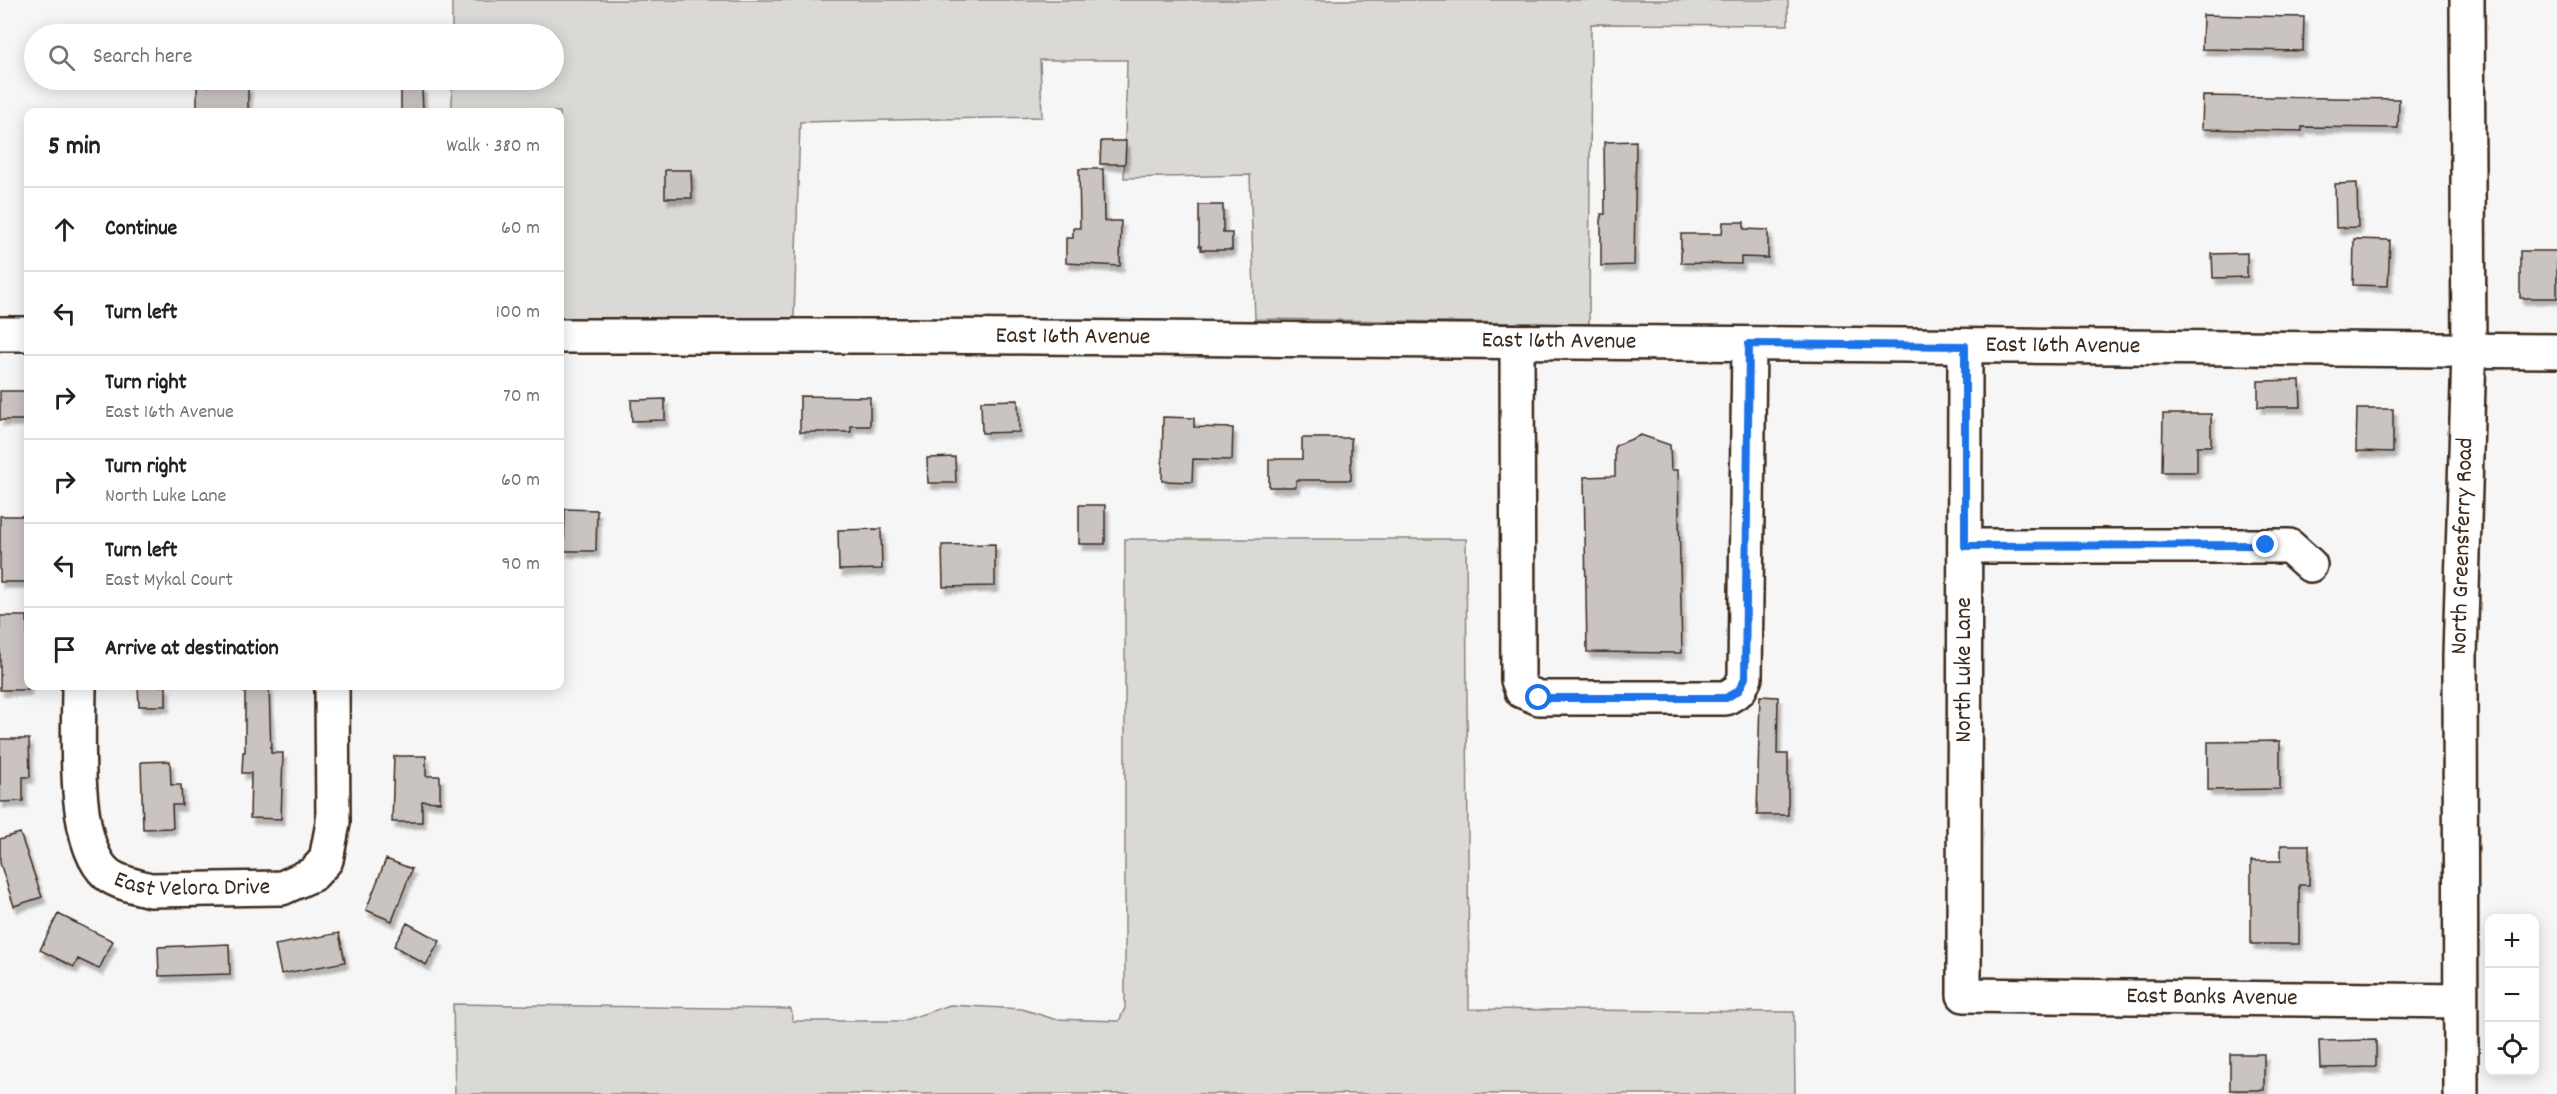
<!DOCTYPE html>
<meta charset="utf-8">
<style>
:root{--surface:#fff;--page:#f2f2f2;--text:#202124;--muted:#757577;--line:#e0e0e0}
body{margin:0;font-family:Dekko,sans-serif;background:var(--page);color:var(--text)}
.controls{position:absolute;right:18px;bottom:18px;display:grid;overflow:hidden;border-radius:12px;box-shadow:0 3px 15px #0003}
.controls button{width:54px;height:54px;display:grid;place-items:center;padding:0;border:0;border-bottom:2px solid var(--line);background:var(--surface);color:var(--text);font:30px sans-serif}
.stop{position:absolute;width:18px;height:18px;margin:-14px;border:4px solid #1a73e8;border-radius:50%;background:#fff}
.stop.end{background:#1a73e8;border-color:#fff;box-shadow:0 2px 6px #0008}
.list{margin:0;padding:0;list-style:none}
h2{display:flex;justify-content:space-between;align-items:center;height:78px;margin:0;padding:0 24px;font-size:26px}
h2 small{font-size:20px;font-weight:400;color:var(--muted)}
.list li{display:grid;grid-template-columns:39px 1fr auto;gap:18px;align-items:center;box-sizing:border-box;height:84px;padding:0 24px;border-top:2px solid var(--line)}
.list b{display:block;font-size:22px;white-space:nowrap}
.list p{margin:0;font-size:20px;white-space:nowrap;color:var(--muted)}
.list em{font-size:20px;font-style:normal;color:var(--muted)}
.icon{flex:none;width:33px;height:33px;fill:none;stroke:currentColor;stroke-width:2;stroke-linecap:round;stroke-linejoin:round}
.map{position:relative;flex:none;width:2557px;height:1094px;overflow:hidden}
.search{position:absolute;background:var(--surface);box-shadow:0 3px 15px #0003;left:24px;top:24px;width:540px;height:66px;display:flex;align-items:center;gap:15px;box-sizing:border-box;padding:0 21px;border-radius:33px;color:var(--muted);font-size:22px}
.panel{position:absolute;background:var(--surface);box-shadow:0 3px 15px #0003;left:24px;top:108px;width:540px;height:582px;border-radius:12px}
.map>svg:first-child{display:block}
.green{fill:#dbd9d6;stroke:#8b827a;stroke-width:1.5}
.building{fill:#c9c3c1;stroke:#3b2a1e;stroke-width:1.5;filter:url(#shadow)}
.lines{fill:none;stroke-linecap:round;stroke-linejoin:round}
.minor-casing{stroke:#3b2a1e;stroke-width:38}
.major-casing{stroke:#3b2a1e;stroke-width:38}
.minor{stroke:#fff;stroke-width:33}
.major{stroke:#fff;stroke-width:33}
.route{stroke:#1a73e8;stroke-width:8}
.labels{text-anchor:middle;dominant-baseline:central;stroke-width:4.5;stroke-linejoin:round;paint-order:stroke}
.street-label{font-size:24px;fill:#3b2a1e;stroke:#fff}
</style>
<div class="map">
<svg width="2557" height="1094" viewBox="0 0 2557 1094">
<defs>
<filter id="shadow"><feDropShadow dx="3.5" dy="6" stdDeviation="1.5" flood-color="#0004"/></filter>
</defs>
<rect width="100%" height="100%" fill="#f7f6f6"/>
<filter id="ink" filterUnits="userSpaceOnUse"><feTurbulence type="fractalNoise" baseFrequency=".0167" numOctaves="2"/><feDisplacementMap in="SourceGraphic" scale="12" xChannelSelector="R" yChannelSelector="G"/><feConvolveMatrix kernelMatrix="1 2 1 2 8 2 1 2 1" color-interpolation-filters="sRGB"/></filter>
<g filter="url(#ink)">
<path class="green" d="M452,0H1788V25L1591,24L1589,324L1255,319L1250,175L1124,178L1127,60H1040L1042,117L800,122L794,318L560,320V112H452V80H554V34H452Z
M1125,539H1466L1469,1009L1794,1012L1795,1094H455L453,1004L791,1009L793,1021H902L950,1005L1022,1009L1054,1019L1119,1021L1125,1008Z"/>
<path class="building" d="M2203,15L2304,17L2303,51L2202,49Z
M210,80H235V86H248V112H197V86H210Z
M401,87H422L423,112H401Z
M2203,96L2399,99L2398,128L2302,127V131L2202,129Z
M1101,141H1126L1125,164H1100Z
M1636,141L1634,265L1601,266V214H1605L1604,142Z
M1079,169H1103L1104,221H1121L1120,266L1066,263V238H1073V228H1080Z
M665,170H691L692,198H665Z
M2357,183L2358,227L2336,228L2335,184Z
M1199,205H1223V233H1232V250H1201V246H1199Z
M1723,222H1744V229L1768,230V258L1741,257V264L1681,263V234H1722Z
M2354,239L2390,240L2388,286L2353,285Z
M2520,251H2557V298H2520Z
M2247,253V277L2213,278L2212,254Z
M2300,380L2301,407H2258V381Z
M0,391H28V420H0Z
M800,396L870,397V426H851V432H800Z
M665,399V420L632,421L631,400Z
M1018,400L1019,432L982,433L981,401Z
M2357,409H2393V452L2356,451Z
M2163,414H2211V446H2197V472H2162Z
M1163,417L1194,418V427L1233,428L1232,460L1193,459L1192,482L1162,481Z
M1641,435L1670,445L1671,470H1678L1682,653L1587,652L1584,477L1615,476V446Z
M1302,438H1351V480H1296V487H1269V459H1302Z
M955,457L956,483H928L927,458Z
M1079,505H1105V544H1079Z
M565,509L597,510L596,551H564Z
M0,516H27L26,582H0Z
M881,529L882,569L839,570L838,530Z
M995,544V586L943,587L942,545Z
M0,616H27L28,690H0Z
M138,686H166V706H139Z
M245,686H269L271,753H283L281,819L250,818L251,773H242L243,752H245Z
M1760,696L1778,697L1777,754H1788V815H1757Z
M0,739H29L30,777H23V801L0,802Z
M2280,741V789L2208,790V742Z
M394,756H426V776H440V802L422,801V822H392Z
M170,761L171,785H181L182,805H172L173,828L143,829L141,762Z
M20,833L42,897L14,906L0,863V839Z
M2281,845H2309V885H2299V944H2251V861H2281Z
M386,859L412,869L392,921L366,910Z
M58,914L113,941L99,969L78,959L74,967L40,950Z
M407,923L440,941L426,965L394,946Z
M339,933L345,962L281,974L275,945Z
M229,944L230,974L159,976L158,947Z
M2376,1040V1067L2320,1068L2319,1041Z
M2230,1054H2264V1090H2230Z"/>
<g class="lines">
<g class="minor-casing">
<g id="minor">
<path d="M0,334H28"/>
<path id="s1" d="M560,336H916L2557,351"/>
<path d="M1517,343L1518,680L1522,691L1539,698H1726L1739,690L1745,678L1749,344"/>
<path id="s2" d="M1965,346L1964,995L2460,1001"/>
<path d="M1965,546H2289L2310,565"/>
<path id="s3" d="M79,686C79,731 71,843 107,874C118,883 136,886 150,890L282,888L313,874L326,860L333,823L332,686"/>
</g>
</g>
<g class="major-casing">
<g id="major">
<path id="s4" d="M2461,1094L2460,656L2469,352L2467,0"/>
</g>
</g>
<use href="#minor" class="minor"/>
<use href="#major" class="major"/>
</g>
</g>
<g class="lines" filter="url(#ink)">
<path class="route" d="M1539,698H1726L1739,690L1745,678L1749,344L1965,346V546L2266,545"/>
</g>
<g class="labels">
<g class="street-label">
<text stroke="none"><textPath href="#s1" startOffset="513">East 16th Avenue</textPath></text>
<text stroke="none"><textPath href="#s1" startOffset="999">East 16th Avenue</textPath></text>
<text stroke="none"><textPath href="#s1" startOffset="1503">East 16th Avenue</textPath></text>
<text stroke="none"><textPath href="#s4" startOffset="548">North Greensferry Road</textPath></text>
<text transform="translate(1965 670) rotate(-90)">North Luke Lane</text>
<text stroke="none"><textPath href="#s3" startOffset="282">East Velora Drive</textPath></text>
<text stroke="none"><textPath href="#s2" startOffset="897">East Banks Avenue</textPath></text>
</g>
</g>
</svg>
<div class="controls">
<button>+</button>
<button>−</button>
<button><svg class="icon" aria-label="locate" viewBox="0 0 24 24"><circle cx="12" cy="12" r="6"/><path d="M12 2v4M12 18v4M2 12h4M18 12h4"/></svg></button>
</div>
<div class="stop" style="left:1539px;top:698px"></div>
<div class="stop end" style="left:2266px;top:545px"></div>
<div class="search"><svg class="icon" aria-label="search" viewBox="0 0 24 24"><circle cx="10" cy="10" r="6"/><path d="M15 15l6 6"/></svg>Search here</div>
<section class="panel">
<h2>5 min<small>Walk · 380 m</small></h2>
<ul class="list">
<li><svg class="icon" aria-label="ahead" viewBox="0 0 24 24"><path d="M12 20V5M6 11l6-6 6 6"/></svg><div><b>Continue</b></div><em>60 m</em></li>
<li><svg class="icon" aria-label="left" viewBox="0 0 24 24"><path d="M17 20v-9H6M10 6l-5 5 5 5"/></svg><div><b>Turn left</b></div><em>100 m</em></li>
<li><svg class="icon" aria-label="right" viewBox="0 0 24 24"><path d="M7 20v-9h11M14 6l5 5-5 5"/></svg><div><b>Turn right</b><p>East 16th Avenue</p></div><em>70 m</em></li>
<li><svg class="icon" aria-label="right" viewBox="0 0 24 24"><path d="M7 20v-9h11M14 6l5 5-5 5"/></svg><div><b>Turn right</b><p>North Luke Lane</p></div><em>60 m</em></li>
<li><svg class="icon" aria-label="left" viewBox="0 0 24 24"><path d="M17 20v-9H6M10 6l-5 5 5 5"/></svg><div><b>Turn left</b><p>East Mykal Court</p></div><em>90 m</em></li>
<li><svg class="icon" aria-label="arrive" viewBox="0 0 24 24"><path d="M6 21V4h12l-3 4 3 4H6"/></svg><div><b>Arrive at destination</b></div></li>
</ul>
</section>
</div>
